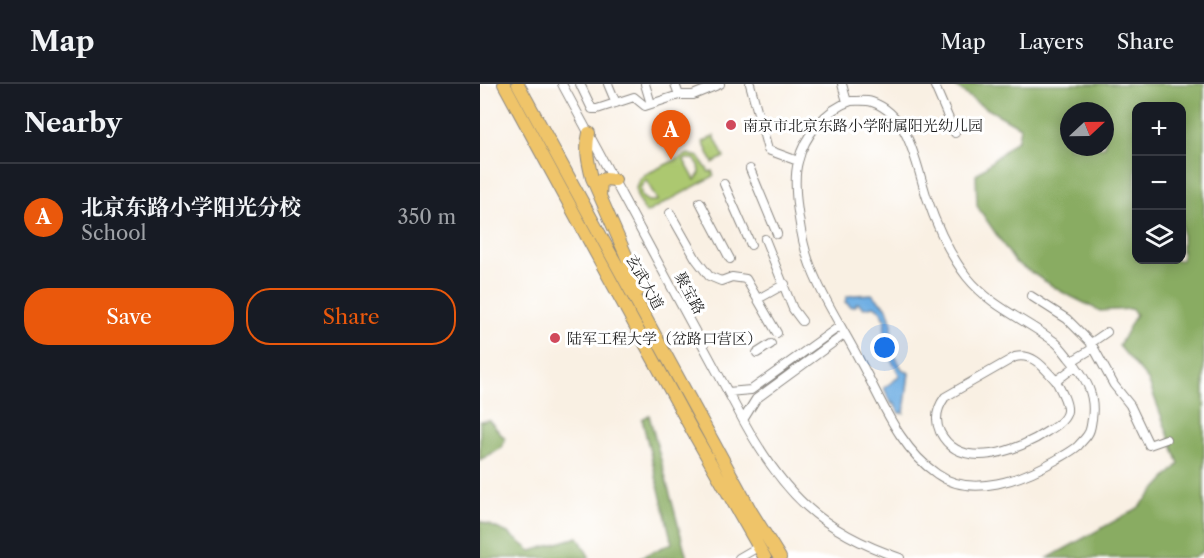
<!DOCTYPE html>
<meta charset="utf-8">
<style>
:root{--surface:#171b24;--page:#242831;--text:#f1f3f6;--muted:#9ea1a6;--line:#363941;--accent:#ea580c}
body{margin:0;font-family:"Libre Caslon Text","Noto Serif SC",serif;background:var(--page);color:var(--text)}
.controls{position:absolute;right:18px;top:18px;display:grid;overflow:hidden;border-radius:12px;box-shadow:0 3px 15px #0003}
.controls button{width:54px;height:54px;display:grid;place-items:center;padding:0;border:0;border-bottom:2px solid var(--line);background:var(--surface);color:var(--text);font:30px sans-serif}
.compass{position:absolute;left:580px;top:18px;width:54px;height:54px;border-radius:50%;background:var(--surface);box-shadow:0 3px 15px #0003;rotate:68deg}
.you{position:absolute;left:405px;top:264px;width:21px;height:21px;margin:-15px;border:4px solid #fff;border-radius:50%;background:#1a73e8;box-shadow:0 0 0 9px #1a73e833}
.badge{display:grid;place-items:center;width:39px;height:39px;border-radius:50%;background:var(--accent);color:#fff;font-size:20px;font-weight:700}
.pin{position:absolute;translate:-50% -50px;filter:drop-shadow(0 2px 3px #0008)}
.pin::after{content:'';position:absolute;top:32px;width:21px;height:18px;background:inherit;clip-path:polygon(0 0,100% 0,50% 100%)}
.list{margin:0;padding:0;list-style:none}
h2{display:flex;justify-content:space-between;align-items:center;height:78px;margin:0;padding:0 24px;font-size:26px}
h2 small{font-size:20px;font-weight:400;color:var(--muted)}
.list li{display:grid;grid-template-columns:39px 1fr auto;gap:18px;align-items:center;box-sizing:border-box;height:108px;padding:0 24px;border-top:2px solid var(--line)}
.list b{display:block;font-size:22px;white-space:nowrap}
.list p{margin:0;font-size:20px;white-space:nowrap;color:var(--muted)}
.list em{font-size:20px;font-style:normal;color:var(--muted)}
.actions{display:flex;gap:12px;padding:18px 24px}
.actions a{flex:1;padding:14px 0;border:2px solid var(--accent);border-radius:24px;text-align:center;font-size:21px;color:var(--accent)}
.actions .main{background:var(--accent);color:#fff}
.icon{flex:none;width:33px;height:33px;fill:none;stroke:currentColor;stroke-width:2;stroke-linecap:round;stroke-linejoin:round}
.map{position:relative;flex:none;width:724px;height:474px;overflow:hidden}
header{display:flex;align-items:center;gap:36px;box-sizing:border-box;height:84px;padding:0 30px;background:var(--surface);border-bottom:2px solid var(--line)}
header strong{font-size:28px}
nav{display:flex;gap:33px;margin-inline-start:auto;font-size:21px}
main{display:flex}
aside{flex:1;background:var(--surface)}
.map>svg:first-child{display:block}
.green{fill:#acc86f;stroke:#647246;stroke-width:1.5;fill-rule:evenodd}
.forest{fill:#89ac62;stroke:#52643f;stroke-width:1.5;fill-rule:evenodd}
.water{fill:#70afe3;stroke:#466680;stroke-width:1.5}
.lines{fill:none;stroke-linecap:round;stroke-linejoin:round}
.minor-casing{stroke:#8a8680;stroke-width:10}
.highway-casing{stroke:#8a8680;stroke-width:14}
.minor{stroke:#fff;stroke-width:8}
.highway{stroke:#efc469;stroke-width:12}
.poi-dot{fill:#d1495b;stroke:#fff;stroke-width:2}
.labels{text-anchor:middle;dominant-baseline:central;stroke-width:6;stroke-linejoin:round;paint-order:stroke}
.poi-label{font-size:15px;fill:#1c1c1c;stroke:#fff;text-anchor:start}
.street-label{font-size:15px;fill:#1c1c1c;stroke:#fff}
</style>
<header>
<strong>Map</strong>
<nav><a>Map</a><a>Layers</a><a>Share</a></nav>
</header>
<main>
<aside>
<h2>Nearby<small></small></h2>
<ul class="list">
<li><span class="badge">A</span><div><b>北京东路小学阳光分校</b><p>School</p></div><em>350 m</em></li>
</ul>
<div class="actions"><a class="main">Save</a><a>Share</a></div>
</aside>
<div class="map">
<svg width="724" height="474" viewBox="0 0 724 474">
<rect width="100%" height="100%" fill="#fff"/>
<filter id="ink" filterUnits="userSpaceOnUse"><feTurbulence type="fractalNoise" baseFrequency=".0167" numOctaves="2"/><feDisplacementMap in="SourceGraphic" scale="12" xChannelSelector="R" yChannelSelector="G"/><feConvolveMatrix kernelMatrix="1 2 1 2 8 2 1 2 1" color-interpolation-filters="sRGB"/></filter>
<filter id="wash" filterUnits="userSpaceOnUse"><feTurbulence type="fractalNoise" baseFrequency=".008" numOctaves="4" result="noise"/><feDisplacementMap in="SourceGraphic" scale="24" xChannelSelector="R" yChannelSelector="G"/><feGaussianBlur stdDeviation="1.35" result="paint"/><feColorMatrix in="noise" values="0 0 0 0 0 0 0 0 0 0 0 0 0 0 0 0 0 1.4 0 .05"/><feComposite in="paint" operator="in"/></filter>
<g filter="url(#wash)">
<rect width="100%" height="100%" fill="#f9f0e3"/>
<path class="green" d="M234,52L244,73L233,79L223,58Z
M208,70L219,73L229,88L232,87L234,92L166,129C158,116 149,104 164,91ZM206,75H214L219,81L220,89L215,96L204,76ZM166,96L177,116V117H168L162,113L160,104Z"/>
<path class="forest" d="M476,0H724V466L714,474H568L658,424L699,380L668,296L639,262L656,230L651,225L620,227L580,207L535,178L497,122L496,91L538,55L540,43L499,20L476,3ZM656,22H702V176H656ZM589,27H625V63H589Z
M169,331L207,474H159L192,459L162,335Z
M9,336L25,355L22,364L0,376V337Z
M0,437L28,449L51,467L98,453L110,474H0Z"/>
<path class="water" d="M392,210L407,224L412,240L410,263L422,285L429,289L424,329H419L414,319L412,320L404,304L420,292L404,262L405,234H403L401,227L394,222L384,224L378,219L376,220V222L371,223L365,218L367,213C373,210 384,211 392,210Z"/>
</g>
<g filter="url(#ink)">
<g class="lines">
<g class="minor-casing">
<path id="minor" d="M82,0L263,336C303,409 340,447 420,474
M100,0L112,25H117L154,13L165,22L199,11H213L240,0
M128,0L136,19
M165,0L171,20
M195,0L199,11
M270,0L288,66L318,77
M362,0L367,18
M454,0L475,49
M371,17C378,17 386,16 392,18C430,31 436,81 447,114C457,143 469,170 487,193C512,224 545,235 575,258C581,263 585,269 589,274C605,292 616,310 612,335C611,340 611,346 608,350C606,354 601,358 598,362C591,368 583,372 576,376C543,395 492,415 457,390C419,364 402,317 381,279C365,247 345,219 332,186C322,162 311,103 318,78C324,52 346,25 371,17Z
M270,85L297,150
M244,100L271,161
M220,118L250,175
M190,129L216,175L229,192L241,197L252,193L266,195L297,249
M285,155L313,225L322,237
M551,212L587,235L611,259L634,301L650,321L669,361L686,355
M278,215L305,200
M277,269L291,260
M592,277L612,265L611,259L627,248
M576,297C580,305 588,318 587,327C586,336 575,343 568,347C540,366 481,389 460,348C454,335 457,324 465,313L535,273C554,269 564,284 576,297L596,282
M248,308L271,306L360,242
M263,336L276,315L365,250
M259,474L278,463"/>
</g>
<g class="highway-casing">
<path id="highway" d="M24,0L213,348L285,474
M38,0L272,429L300,474
M109,49C105,65 108,78 112,94L152,185L158,207
M120,112L121,96L125,95L135,96"/>
</g>
<use href="#minor" class="minor"/>
<use href="#highway" class="highway"/>
</g>
</g>
<g class="poi-dot">
<circle cx="251" cy="41" r="6"/>
<circle cx="75" cy="254" r="6"/>
</g>
<g class="labels">
<g class="poi-label">
<text x="263" y="41">南京市北京东路小学附属阳光幼儿园</text>
<text x="87" y="254">陆军工程大学（岔路口营区）</text>
</g>
<g class="street-label">
<text transform="translate(165 198) rotate(61)">玄武大道</text>
<text transform="translate(210 209) rotate(62)">聚宝路</text>
</g>
</g>
</svg>
<div class="controls">
<button>+</button>
<button>−</button>
<button><svg class="icon" aria-label="layers" viewBox="0 0 24 24"><path d="M12 4l9 5-9 5-9-5zM3 14l9 5 9-5"/></svg></button>
</div>
<svg class="compass" viewBox="-18 -18 36 36"><path d="M0-13l5 13h-10z" fill="#e53935"/><path d="M0 13l5-13h-10z" fill="#9ea1a6"/></svg>
<div class="you"></div>
<div class="pin badge" style="left:191px;top:76px">A</div>
</div>
</main>
